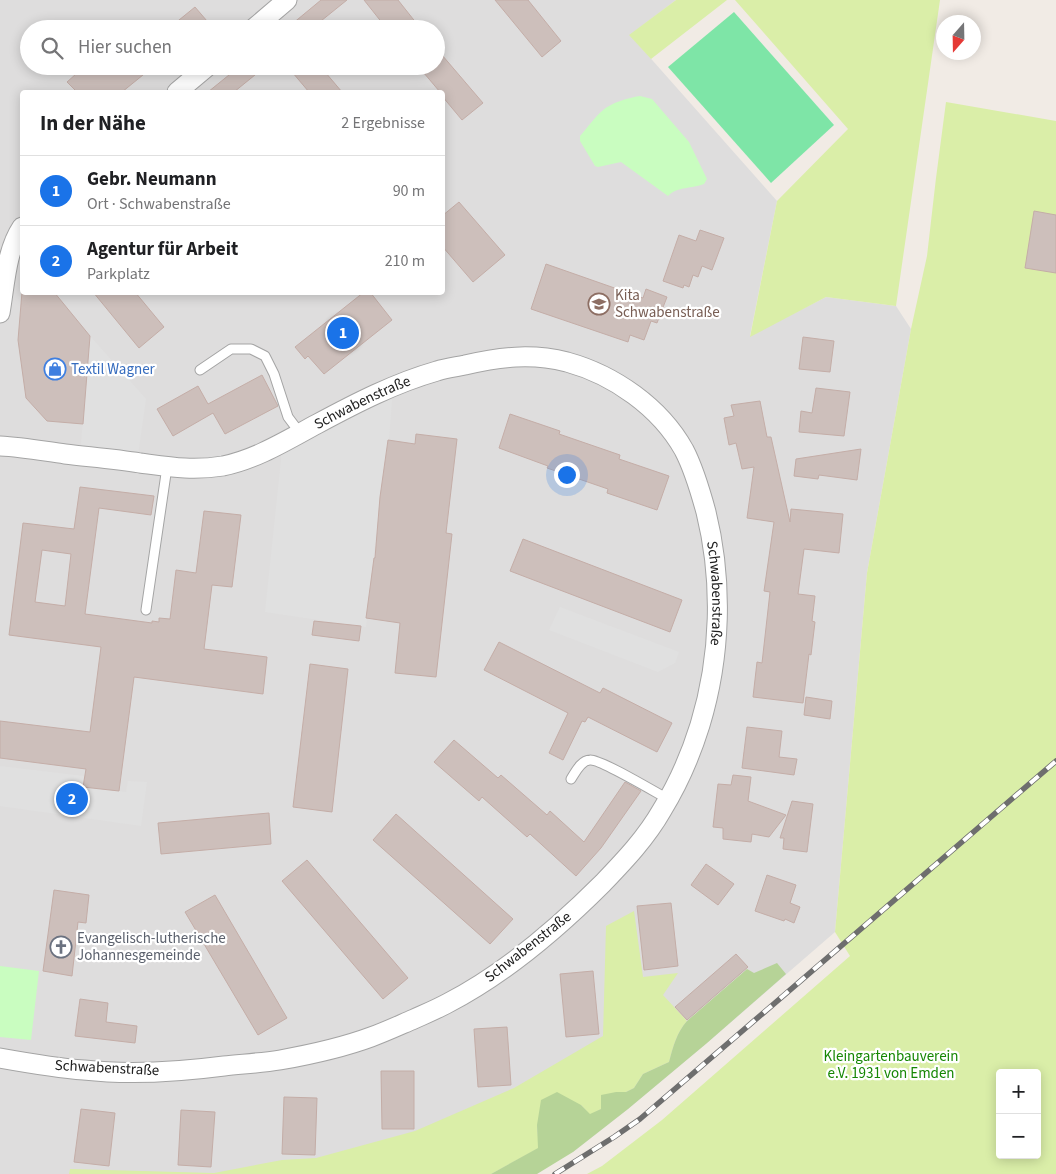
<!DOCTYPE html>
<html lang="de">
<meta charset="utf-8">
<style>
:root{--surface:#fff;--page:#f6f6f6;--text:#202124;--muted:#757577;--line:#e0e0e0;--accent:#1a73e8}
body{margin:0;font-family:"Source Sans 3",sans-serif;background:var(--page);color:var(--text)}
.controls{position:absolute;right:15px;bottom:15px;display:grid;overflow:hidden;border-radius:5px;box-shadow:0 2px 12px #0003}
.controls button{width:45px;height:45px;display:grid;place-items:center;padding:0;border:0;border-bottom:1px solid var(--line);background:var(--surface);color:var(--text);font:25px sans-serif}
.compass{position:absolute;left:936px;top:15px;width:45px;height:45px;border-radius:50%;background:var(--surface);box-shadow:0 2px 12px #0003;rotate:200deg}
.you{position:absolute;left:566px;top:474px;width:18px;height:18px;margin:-12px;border:4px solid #fff;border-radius:50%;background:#1a73e8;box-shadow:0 0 0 8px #1a73e833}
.badge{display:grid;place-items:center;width:32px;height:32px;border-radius:50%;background:var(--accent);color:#fff;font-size:16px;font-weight:700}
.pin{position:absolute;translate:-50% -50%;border:2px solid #fff;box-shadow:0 1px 5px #0006}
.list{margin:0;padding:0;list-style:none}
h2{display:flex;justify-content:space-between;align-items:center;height:65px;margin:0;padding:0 20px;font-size:21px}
h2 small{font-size:16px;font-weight:400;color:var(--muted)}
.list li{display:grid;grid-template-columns:32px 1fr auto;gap:15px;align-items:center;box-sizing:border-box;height:70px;padding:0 20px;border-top:1px solid var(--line)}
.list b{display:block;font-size:19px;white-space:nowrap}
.list p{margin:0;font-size:16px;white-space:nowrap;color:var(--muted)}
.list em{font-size:16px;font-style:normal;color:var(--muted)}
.icon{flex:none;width:28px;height:28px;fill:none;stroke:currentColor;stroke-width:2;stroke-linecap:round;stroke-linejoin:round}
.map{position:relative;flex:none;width:1056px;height:1174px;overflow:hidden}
.search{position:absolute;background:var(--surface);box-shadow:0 2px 12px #0003;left:20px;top:20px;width:425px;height:55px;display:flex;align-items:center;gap:12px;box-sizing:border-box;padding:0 18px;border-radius:28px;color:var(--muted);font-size:19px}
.panel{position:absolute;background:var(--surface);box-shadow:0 2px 12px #0003;left:20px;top:90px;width:425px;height:205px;border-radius:5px}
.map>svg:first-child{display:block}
.residential{fill:#dedddd;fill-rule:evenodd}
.grass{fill:#daeea8;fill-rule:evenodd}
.forest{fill:#b6d397}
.park{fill:#c9fdc0}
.pitch{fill:#7ee5a7}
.parking{fill:#e0e0e0}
.building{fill:#cdbfbb;stroke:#c4ada7;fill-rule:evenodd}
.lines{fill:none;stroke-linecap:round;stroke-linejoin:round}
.lane-casing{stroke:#a4a4a4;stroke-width:11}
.street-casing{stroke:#a4a4a4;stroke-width:21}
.lane{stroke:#fff;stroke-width:9}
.street{stroke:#fff;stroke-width:19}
.rail-casing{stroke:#6e6e6e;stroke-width:5.5}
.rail{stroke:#fff;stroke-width:4;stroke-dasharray:11;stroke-linecap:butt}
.labels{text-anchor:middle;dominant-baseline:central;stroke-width:4.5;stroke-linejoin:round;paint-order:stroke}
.education-label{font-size:15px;fill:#785e54;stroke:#fff;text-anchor:start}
.shop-label{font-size:15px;fill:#366cbe;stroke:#fff;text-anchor:start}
.street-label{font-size:15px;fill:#202020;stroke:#fff}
.worship-label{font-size:15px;fill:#5b616d;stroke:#fff;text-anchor:start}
.park-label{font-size:15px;fill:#168704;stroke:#fff}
</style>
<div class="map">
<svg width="1056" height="1174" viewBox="0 0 1056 1174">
<rect width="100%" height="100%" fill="#f1ebe5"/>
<path class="residential" d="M0,0H676L630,35L777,201L750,336L826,297L896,306L911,329L867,573L835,932L707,1043L628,1109L573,1152L538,1148L491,1174H0ZM29,29H436V66H29ZM22,92H442V292H22Z"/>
<path class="grass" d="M676,0H727L651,59L629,35Z
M735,0H940L896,306L826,297L750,337L777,201L848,129Z
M946,102L1056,121V1174H587L602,1166L662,1120L850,956L835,932L867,573L911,329L927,256L936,178ZM1000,1073H1037V1155H1000Z
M634,911L643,977L678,973L663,995L687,1021C677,1032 673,1047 669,1062L643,1074L634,1088L626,1092H616L601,1109L590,1115L581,1105L537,1125L539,1148L491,1174H69L70,1169L214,1173L282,1160L316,1158L415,1131L514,1088L603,1036L606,926Z"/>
<path class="forest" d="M777,963L786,974L707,1043L628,1109L573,1152L537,1174H491L538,1148L537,1125L541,1100L557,1092L581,1105L590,1114L601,1109V1095L616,1092H626L634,1088L643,1074L669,1062C673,1047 677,1032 687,1021L747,969L754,973Z"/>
<path class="park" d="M640,96L652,99L689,142L706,177L707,179L704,184C692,189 678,186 668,196L621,162L598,167L595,166L580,141V136C587,128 594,118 602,111C612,102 628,98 640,96Z
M0,966L39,971L31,1040L0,1037Z"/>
<path class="pitch" d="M734,12L834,125L771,183L668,67Z"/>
<path class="parking" d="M90,336L146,399L137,462L80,456Z
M393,387L389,440L380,497L366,627L265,612L281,460V443Z
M560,607L679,652L675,663L658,672L549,630Z
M0,766L84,776L83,787L126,792L128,781L147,782L141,826L0,806Z"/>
<path class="building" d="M321,0H347L311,29H286Z
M364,0H398L421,29H387Z
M495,0H528L561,41L542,57Z
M195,7L207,21L198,29H168Z
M436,48L483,103L462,120L442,96V92H440L418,66H436Z
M85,66H154L122,92H77L67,82Z
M240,66H266L234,92H208Z
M287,66H320L342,92H309Z
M459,202L505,255L473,282L442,246V216Z
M1034,211L1056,215V273L1025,268Z
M700,230L724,238L712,270L702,266L698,277L693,275L689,287L684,285L683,288L663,281L679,235L696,241Z
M546,264L643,298L646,289L667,297L657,323L651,321L644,340L630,335L628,342L531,309Z
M22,292H54L90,336L83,424L47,421L26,398L18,340Z
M93,292H135L164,327L139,348Z
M364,292H370L392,320L324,374L308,356L305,359L295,347Z
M803,337L834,341L830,372L799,369Z
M262,375L278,406L225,434L213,413L173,436L157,409L198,386L208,404Z
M816,388L850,392L844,436L799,432L801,411L812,413Z
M760,401L767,437H771L790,522L791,509L843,514L839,553L804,549L798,594L815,596L812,621L815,622L811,655L809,654L803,703L753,697L757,662L762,663L770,592L764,591L774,522L747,518L754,467L742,469L736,443L729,445L724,418L734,416L731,405Z
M510,414L560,431L559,434L620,455L619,459L669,476L657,510L607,493L608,489L547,468L548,466L499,448Z
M416,434L457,439L446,533L452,534L436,677L395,673L400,623L366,618L374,558H375L380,497L388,440L415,444Z
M861,449L857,480L819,475L818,479L794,476L796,459Z
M80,487L154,496L151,515L99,508L85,614L152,623V621L159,622V618L170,619L176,570L196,573L204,511L241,515L232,587L212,585L204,649L267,657L263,694L134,677L119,791L83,787L86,769L0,758V721L90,732L101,647L9,635L23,523L74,529ZM42,550L71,554L65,606L35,602Z
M523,539L682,600L670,632L510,571Z
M314,621L361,626L359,641L312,635Z
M499,642L600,693L603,688L672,723L657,752L588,717L585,722L582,721L563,760L549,753L568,713L484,670Z
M310,664L348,669L332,812L293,807Z
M806,697L832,701L830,719L804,715Z
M747,727L782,731L779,757L797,759L794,775L742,768Z
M454,740L498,778L501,775L547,815L550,811L584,842L625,782L641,791L601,848L576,876L530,834L527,837L482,797L479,801L434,762Z
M733,775L751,777L748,801L786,815L769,837L752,834L751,842L723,839V828L713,827L718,784L731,785Z
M792,801L813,804L807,852L783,849L784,838H780Z
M269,813L271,844L161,854L158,823Z
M396,814L513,919L490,944L373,840Z
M307,860L408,978L383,999L282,881Z
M706,864L734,884L718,905L691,885Z
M767,875L796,885L790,903L800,907L794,923L785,919L784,921L755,911Z
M54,890L89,895L86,923L78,922L72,976L43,971Z
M215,895L287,1018L258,1035L185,912Z
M671,903L678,966L644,970L637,906Z
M736,954L748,967L687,1020L675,1007Z
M593,971L599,1034L566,1037L560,974Z
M80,999L108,1003L106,1022L137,1026L135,1043L75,1036Z
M507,1027L511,1085L478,1087L474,1029Z
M381,1071H414V1129H382Z
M284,1097L317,1098L315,1155L282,1154Z
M81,1109L115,1113L109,1166L74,1162Z
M181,1110L215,1112L211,1167L178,1165Z"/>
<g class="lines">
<g class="lane-casing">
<path id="lane" d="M200,370L231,349H251L265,356L274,374L288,417L300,433
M146,610L167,467
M571,779C575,773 581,760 590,760C600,759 655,792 668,799"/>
</g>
<g class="street-casing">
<g id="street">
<path d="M253,29L287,0"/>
<path d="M177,92L208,66"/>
<path d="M0,313C5,284 6,251 22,227"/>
<path id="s1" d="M0,446C22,447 43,451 65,454C90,457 115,459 140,463C170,467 192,471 223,466C257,459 287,440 317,424C356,403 395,383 437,371C446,368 455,367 465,365C500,357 531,353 567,362C614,375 660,407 684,450C694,469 700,490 706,512C723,581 721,656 700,725C691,754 678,784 662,810C646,838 625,860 603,883C557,929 506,973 448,1003C437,1009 425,1014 414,1019C400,1025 385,1032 371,1037C344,1047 308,1055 280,1060C261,1063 242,1064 224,1066C178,1072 130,1075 84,1070C56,1068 28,1063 0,1058"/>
</g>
</g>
<use href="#lane" class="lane"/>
<use href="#street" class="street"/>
<g class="rail-casing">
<path id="rail" d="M555,1174L614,1137L640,1119L1056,761"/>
</g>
<use href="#rail" class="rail"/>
</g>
<defs>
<g id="school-ring" transform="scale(1.125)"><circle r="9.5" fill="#fff" stroke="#8d6e63" stroke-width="1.5"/><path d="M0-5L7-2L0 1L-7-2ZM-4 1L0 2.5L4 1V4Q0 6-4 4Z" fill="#8d6e63"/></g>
<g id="shop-ring" transform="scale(1.125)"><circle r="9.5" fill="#fff" stroke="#3f7fe0" stroke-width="1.5"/><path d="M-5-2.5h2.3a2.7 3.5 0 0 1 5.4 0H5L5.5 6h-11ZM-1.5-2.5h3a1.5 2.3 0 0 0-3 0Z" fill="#3f7fe0"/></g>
<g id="church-ring" transform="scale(1.125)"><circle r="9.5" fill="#fff" stroke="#6b7280" stroke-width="1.5"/><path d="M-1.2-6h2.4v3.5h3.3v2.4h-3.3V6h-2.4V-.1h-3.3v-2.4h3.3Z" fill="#6b7280"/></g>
</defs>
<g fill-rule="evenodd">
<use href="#school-ring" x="599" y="304"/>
<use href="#shop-ring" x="55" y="369"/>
<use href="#church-ring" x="61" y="947"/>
</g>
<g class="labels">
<g class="education-label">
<text x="615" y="295">Kita<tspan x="615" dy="17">Schwabenstraße</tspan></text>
</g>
<g class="shop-label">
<text x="71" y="369">Textil Wagner</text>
</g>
<g class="street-label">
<text stroke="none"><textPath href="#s1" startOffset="378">Schwabenstraße</textPath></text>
<text stroke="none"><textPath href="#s1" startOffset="889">Schwabenstraße</textPath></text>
<text transform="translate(528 947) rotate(-38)">Schwabenstraße</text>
<text transform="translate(107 1068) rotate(3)">Schwabenstraße</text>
</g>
<g class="worship-label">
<text x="77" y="938">Evangelisch-lutherische<tspan x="77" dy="17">Johannesgemeinde</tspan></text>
</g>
<g class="park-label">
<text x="891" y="1056">Kleingartenbauverein<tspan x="891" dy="17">e.V. 1931 von Emden</tspan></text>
</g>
</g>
</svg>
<div class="controls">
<button>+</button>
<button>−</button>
</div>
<svg class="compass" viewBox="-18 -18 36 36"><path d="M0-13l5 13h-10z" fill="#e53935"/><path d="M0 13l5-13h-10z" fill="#757577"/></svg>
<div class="you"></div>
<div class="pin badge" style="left:343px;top:333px">1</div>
<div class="pin badge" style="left:72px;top:799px">2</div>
<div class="search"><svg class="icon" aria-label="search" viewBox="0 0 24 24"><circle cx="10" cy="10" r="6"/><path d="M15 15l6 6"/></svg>Hier suchen</div>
<section class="panel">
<h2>In der Nähe<small>2 Ergebnisse</small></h2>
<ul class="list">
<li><span class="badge">1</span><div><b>Gebr. Neumann</b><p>Ort · Schwabenstraße</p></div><em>90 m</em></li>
<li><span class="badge">2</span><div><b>Agentur für Arbeit</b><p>Parkplatz</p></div><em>210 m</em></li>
</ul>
</section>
</div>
